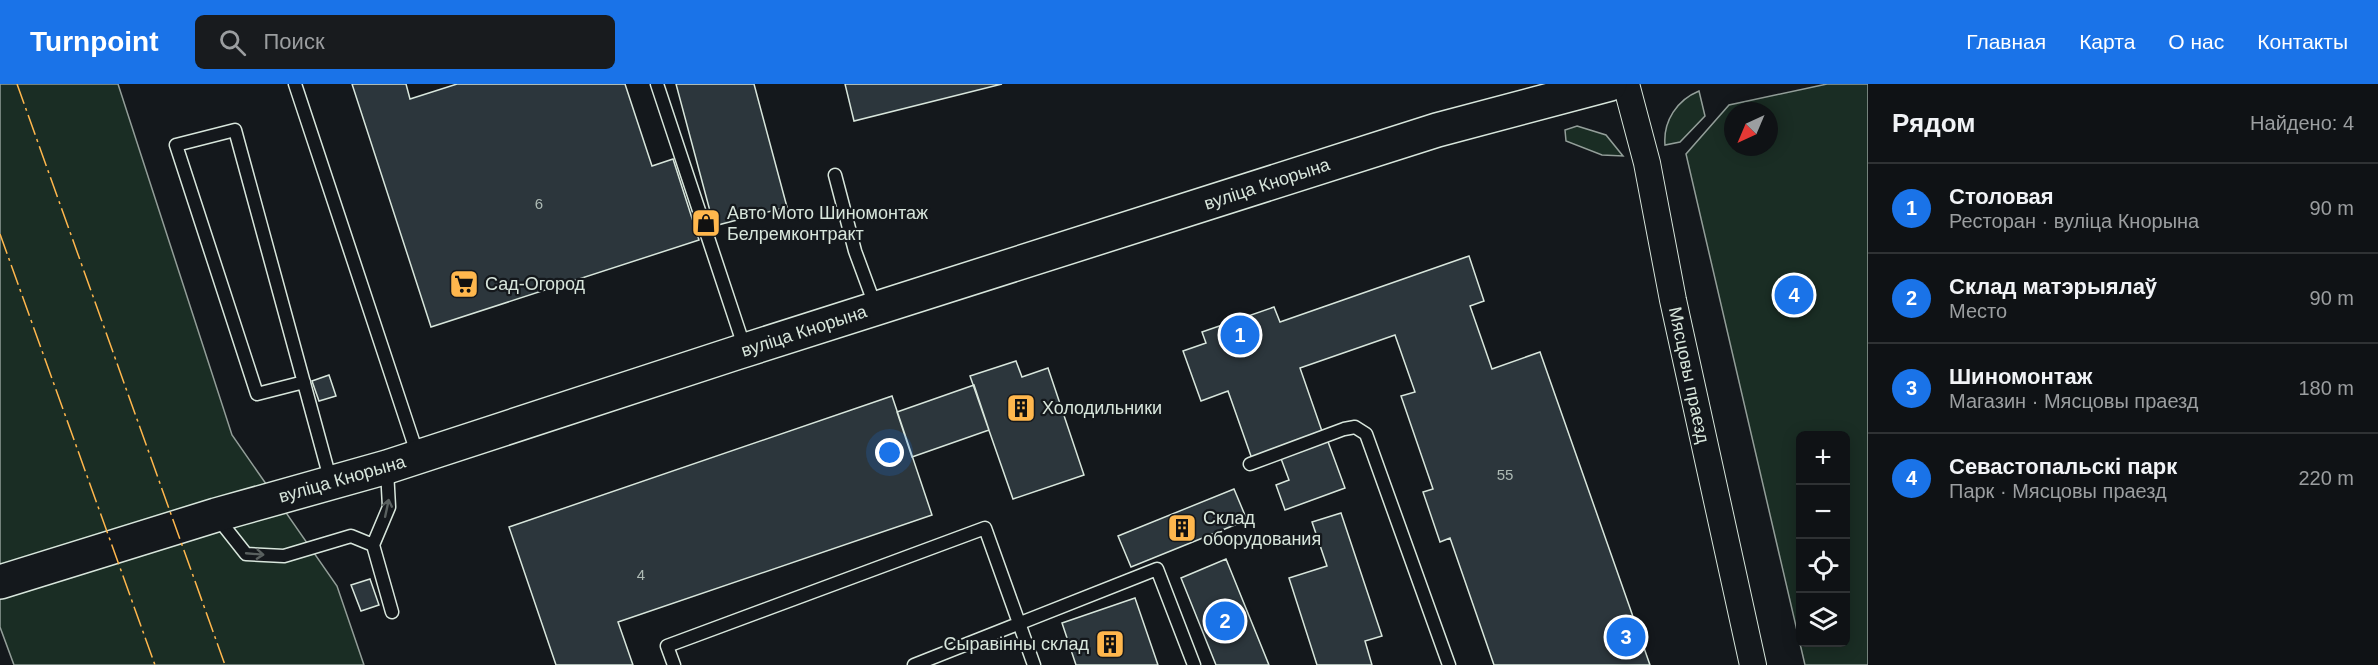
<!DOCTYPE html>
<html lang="ru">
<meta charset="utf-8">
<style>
:root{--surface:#0f1215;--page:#181b1e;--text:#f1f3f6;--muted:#9b9ea0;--line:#2f3234;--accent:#1a73e8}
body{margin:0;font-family:Arial,sans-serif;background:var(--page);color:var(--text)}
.controls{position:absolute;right:18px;bottom:18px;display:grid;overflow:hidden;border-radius:9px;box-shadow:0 3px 15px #0003}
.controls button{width:54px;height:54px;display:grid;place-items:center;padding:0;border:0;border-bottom:2px solid var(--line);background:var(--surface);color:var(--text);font:30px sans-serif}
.compass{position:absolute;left:1724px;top:18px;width:54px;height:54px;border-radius:50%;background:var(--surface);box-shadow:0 3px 15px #0003;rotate:224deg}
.you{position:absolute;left:890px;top:369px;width:21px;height:21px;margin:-15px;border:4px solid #fff;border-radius:50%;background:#1a73e8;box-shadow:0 0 0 9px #1a73e833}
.badge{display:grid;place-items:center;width:39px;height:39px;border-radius:50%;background:var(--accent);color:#fff;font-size:20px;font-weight:700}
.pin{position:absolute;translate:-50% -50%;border:3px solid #fff;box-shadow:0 2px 6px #0006}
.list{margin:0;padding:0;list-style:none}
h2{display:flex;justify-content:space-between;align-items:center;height:78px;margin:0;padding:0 24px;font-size:26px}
h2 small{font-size:20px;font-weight:400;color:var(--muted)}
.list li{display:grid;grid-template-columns:39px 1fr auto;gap:18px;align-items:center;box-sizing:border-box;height:90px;padding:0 24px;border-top:2px solid var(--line)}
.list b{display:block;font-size:22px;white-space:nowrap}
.list p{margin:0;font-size:20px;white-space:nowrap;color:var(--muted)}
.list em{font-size:20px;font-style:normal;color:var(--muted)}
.icon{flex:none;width:33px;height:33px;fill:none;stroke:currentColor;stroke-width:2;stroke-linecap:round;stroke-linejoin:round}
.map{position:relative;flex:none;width:1868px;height:581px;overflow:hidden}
header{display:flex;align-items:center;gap:36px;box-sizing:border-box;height:84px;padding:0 30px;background:var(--accent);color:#fff}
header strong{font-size:28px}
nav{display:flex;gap:33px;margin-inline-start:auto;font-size:21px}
.search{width:420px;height:54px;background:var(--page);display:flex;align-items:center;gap:15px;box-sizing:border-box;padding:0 21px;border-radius:9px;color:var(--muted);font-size:22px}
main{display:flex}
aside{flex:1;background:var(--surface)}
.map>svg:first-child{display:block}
.green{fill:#1a2d24;stroke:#939e99;stroke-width:1.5;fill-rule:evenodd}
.building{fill:#2c363c;stroke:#d8e6dc;stroke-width:1.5}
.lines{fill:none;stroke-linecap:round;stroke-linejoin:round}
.lane-casing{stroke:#d8e6dc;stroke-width:15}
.street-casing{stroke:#d8e6dc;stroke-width:28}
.secondary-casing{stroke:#d8e6dc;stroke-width:36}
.lane{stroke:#14181c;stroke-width:12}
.street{stroke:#14181c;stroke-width:26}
.secondary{stroke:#14181c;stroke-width:33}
.power{stroke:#ffb74d;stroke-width:1.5;stroke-dasharray:21 4.5 3 4.5;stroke-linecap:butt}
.oneway{stroke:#59605f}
.labels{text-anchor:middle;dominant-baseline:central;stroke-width:4.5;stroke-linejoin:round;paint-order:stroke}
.number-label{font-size:15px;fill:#adbab4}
.street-label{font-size:18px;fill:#d8e6dc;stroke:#14181c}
.poi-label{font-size:18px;fill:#d8e6dc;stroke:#14181c;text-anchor:start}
</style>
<header>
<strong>Turnpoint</strong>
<div class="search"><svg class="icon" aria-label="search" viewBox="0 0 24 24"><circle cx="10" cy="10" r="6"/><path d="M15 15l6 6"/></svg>Поиск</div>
<nav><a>Главная</a><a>Карта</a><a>О нас</a><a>Контакты</a></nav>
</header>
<main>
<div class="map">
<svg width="1868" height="581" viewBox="0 0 1868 581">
<rect width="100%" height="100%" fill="#14181c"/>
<path class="green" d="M0,0H118L232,351L337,502L364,581H14L0,543Z
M1827,0H1868V581H1805L1686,70L1729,21ZM1733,27H1769V63H1733ZM1800,352H1846V558H1800Z
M1699,7L1705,32L1680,58L1665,61C1663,37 1677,16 1699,7Z
M1577,42L1606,51L1623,72L1602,71L1566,57L1565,46Z"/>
<path class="building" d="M352,0H406L410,15L457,0H625L652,82L673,75L699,156L431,243Z
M676,0H754L787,123L714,142Z
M845,0H1002L854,37Z
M1469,172L1484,217L1470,222L1492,285L1540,268L1650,581H1494L1450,454L1440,458L1423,408L1433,405L1401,312L1415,308L1395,251L1300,284L1323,350L1252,375L1228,307L1201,317L1183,267L1206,259L1202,248L1274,223L1280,238Z
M1016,277L1022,293L1048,284L1084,391L1013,415L970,292Z
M329,291L336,312L319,317L312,297Z
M974,301L989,346L912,373L897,328Z
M892,312L932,431L618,538L633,581H556L509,443Z
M1327,355L1345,404L1285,426L1276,401L1289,396L1280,372Z
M1234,405L1247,436L1131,483L1118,452Z
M1341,429L1382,552L1365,557L1372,581H1317L1289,494L1327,482L1312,438Z
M1226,475L1269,581H1216L1181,494Z
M370,495L379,521L361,527L351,501Z
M1135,514L1158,581H1076L1062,539Z"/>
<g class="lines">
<g class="lane-casing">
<path id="lane" d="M295,0L418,372
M657,0L745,265
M835,91L855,167L876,224
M304,298L257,310L176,61L235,46L331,398
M1250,380L1344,345L1355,343L1366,350L1449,581
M387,386L389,423L373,461L392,528
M216,432L246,470L284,472L351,452L373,461
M674,581L667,562L985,444L1034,581
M914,581L1157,485L1194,581"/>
</g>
<g class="street-casing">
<path id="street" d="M1626,0L1647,79L1673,216L1753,581"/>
</g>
<g class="secondary-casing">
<path id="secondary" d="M0,498L216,431L387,383L736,269L1437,46L1610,0"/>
</g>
<use href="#lane" class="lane"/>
<use href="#street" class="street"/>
<use href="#secondary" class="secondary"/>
<path class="power" d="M17,0L225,581
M0,150L155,581"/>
</g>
<defs><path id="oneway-shaft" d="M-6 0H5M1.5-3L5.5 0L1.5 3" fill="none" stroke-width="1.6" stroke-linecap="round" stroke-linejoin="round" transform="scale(1.5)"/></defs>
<g class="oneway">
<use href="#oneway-shaft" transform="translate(387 424) rotate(-78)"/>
<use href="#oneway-shaft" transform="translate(255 470) rotate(5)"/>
</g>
<defs>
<g id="shop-square" transform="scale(1.5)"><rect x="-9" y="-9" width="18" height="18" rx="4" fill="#ffb74d" stroke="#14181c"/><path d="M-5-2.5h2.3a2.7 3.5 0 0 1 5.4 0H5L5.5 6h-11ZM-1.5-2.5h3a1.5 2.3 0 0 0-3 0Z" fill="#111"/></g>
<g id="supermarket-square" transform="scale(1.5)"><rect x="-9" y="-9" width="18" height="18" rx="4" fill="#ffb74d" stroke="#14181c"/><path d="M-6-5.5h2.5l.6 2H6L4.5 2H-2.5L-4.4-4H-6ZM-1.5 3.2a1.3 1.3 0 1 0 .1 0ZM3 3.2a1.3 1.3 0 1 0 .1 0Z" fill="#111"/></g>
<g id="building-square" transform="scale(1.5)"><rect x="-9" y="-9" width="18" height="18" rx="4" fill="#ffb74d" stroke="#14181c"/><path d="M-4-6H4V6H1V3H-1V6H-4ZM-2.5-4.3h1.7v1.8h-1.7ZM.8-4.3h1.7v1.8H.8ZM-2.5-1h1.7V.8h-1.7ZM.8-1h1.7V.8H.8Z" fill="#111"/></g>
</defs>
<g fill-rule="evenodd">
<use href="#shop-square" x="706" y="139"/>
<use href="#supermarket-square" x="464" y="200"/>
<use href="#building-square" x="1021" y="324"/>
<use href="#building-square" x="1182" y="444"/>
<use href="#building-square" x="1110" y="560"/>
</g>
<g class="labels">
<g class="number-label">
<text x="539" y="119">6</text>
<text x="1505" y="390">55</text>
<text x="641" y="490">4</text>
</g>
<g class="street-label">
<text transform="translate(1267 100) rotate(-18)">вуліца Кнорына</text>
<text transform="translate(804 247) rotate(-18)">вуліца Кнорына</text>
<text transform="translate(1689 291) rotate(78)">Мясцовы праезд</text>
<text transform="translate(342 395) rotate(-16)">вуліца Кнорына</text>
</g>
<g class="poi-label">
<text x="727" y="129">Авто Мото Шиномонтаж<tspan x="727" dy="21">Белремконтракт</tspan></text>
<text x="485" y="200">Сад-Огород</text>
<text x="1042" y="324">Холодильники</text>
<text x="1203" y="434">Склад<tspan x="1203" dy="21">оборудования</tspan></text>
<text x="1089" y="560" text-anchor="end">Сыравінны склад</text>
</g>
</g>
</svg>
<div class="controls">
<button>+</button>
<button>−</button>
<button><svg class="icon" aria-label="locate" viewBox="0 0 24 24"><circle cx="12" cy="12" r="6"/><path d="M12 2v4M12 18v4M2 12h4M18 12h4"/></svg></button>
<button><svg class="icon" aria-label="layers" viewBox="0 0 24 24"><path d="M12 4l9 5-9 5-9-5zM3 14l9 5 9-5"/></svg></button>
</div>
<svg class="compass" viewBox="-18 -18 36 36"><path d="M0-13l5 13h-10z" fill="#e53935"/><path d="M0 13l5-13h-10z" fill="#9b9ea0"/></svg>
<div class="you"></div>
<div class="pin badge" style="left:1240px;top:251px">1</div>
<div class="pin badge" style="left:1225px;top:537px">2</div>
<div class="pin badge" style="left:1626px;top:553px">3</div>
<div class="pin badge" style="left:1794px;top:211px">4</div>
</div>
<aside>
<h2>Рядом<small>Найдено: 4</small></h2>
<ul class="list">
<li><span class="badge">1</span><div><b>Столовая</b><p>Ресторан · вуліца Кнорына</p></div><em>90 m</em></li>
<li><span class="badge">2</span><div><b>Склад матэрыялаў</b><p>Место</p></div><em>90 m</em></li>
<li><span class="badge">3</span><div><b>Шиномонтаж</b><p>Магазин · Мясцовы праезд</p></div><em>180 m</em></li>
<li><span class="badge">4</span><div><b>Севастопальскі парк</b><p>Парк · Мясцовы праезд</p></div><em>220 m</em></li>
</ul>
</aside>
</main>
